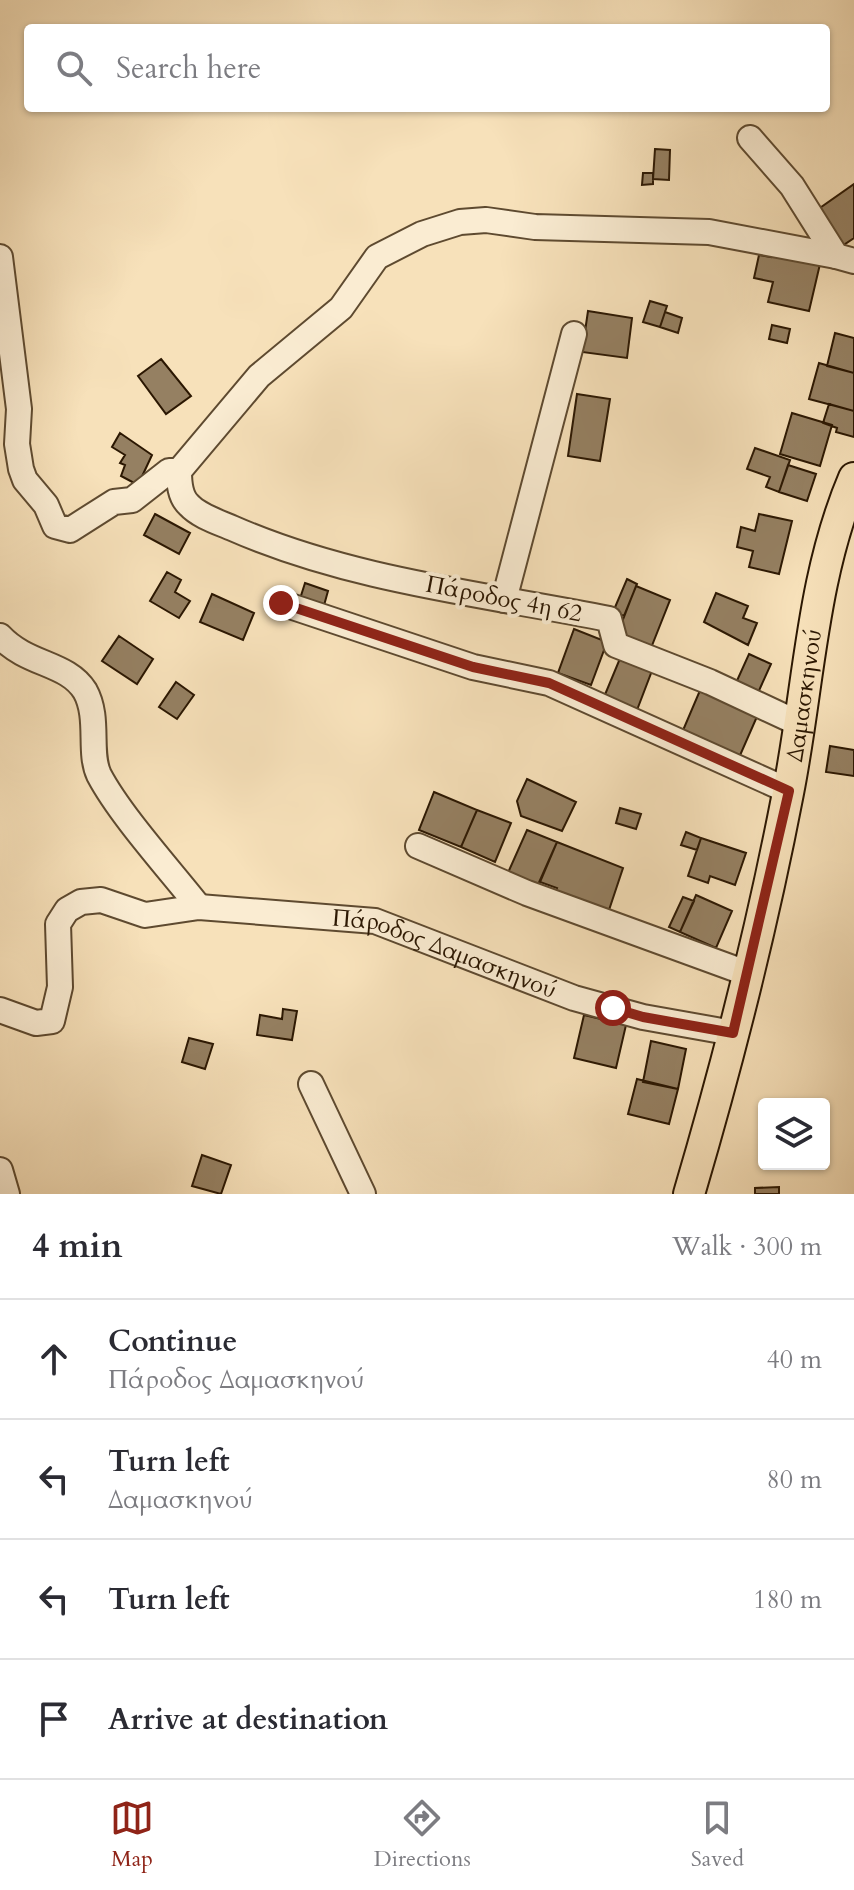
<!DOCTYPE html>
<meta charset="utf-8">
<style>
:root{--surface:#fff;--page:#f2f2f3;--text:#2b2b33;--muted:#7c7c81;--line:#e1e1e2;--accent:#8f2418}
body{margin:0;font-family:Cardo,serif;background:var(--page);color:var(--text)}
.controls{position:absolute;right:24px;bottom:24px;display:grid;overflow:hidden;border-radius:8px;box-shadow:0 2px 6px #0004}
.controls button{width:72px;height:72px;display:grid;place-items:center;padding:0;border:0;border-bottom:2px solid var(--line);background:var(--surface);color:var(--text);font:40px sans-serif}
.stop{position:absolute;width:24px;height:24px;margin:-18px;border:6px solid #8f2418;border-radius:50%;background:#fff}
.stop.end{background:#8f2418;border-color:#fff;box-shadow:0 2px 8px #0008}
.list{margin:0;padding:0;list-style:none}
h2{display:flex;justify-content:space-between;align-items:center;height:104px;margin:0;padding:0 32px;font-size:34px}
h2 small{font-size:26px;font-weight:400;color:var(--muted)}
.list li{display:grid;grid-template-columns:52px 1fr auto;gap:24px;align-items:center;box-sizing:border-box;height:120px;padding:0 32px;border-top:2px solid var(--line)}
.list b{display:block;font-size:30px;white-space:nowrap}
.list p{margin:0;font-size:26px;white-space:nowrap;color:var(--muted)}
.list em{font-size:26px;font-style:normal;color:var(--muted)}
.icon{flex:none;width:44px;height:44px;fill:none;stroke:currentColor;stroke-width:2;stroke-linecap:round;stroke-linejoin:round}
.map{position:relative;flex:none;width:854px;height:1194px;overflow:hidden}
.search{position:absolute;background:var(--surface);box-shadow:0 2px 6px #0004;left:24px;right:24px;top:24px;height:88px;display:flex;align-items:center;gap:20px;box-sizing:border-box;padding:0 28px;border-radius:8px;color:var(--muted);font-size:30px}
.sheet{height:584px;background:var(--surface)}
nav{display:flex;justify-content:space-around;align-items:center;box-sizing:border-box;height:112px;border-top:2px solid var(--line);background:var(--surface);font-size:22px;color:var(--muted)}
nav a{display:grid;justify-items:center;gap:4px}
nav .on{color:var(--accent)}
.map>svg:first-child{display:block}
.building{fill:#958062;stroke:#2b1702;stroke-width:2}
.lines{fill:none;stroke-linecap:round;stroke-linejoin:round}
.minor-casing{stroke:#5e4a30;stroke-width:28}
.major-casing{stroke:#2b1702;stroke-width:34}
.minor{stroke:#faecd2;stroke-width:24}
.major{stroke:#f7e1ba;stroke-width:30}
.route{stroke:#8f2418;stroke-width:10}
.labels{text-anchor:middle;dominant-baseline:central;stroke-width:8;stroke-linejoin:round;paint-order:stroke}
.street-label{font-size:24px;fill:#2b1702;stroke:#faecd2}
</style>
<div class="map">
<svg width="854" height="1194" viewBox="0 0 854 1194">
<rect width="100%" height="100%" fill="#f7e1ba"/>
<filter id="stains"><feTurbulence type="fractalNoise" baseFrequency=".0025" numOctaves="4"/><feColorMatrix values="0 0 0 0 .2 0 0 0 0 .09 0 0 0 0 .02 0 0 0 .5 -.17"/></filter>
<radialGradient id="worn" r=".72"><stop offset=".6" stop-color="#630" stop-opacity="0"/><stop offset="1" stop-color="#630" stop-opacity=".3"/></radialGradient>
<path class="building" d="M655,149L670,150L669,180L653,179Z
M643,173H653V184L642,185Z
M854,184V238L842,246L817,210Z
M772,253L820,264L809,311L768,302L773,282L754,278L759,255L771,257Z
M650,301L667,306L660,327L643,322Z
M588,311L632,318L627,358L582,352Z
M665,312L682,318L678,333L660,327Z
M772,325L790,329L787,343L769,339Z
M835,333L854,338V373L827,366Z
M161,359L191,396L166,414L138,376Z
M819,363L854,373V411L809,399Z
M577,394L610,399L600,461L568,456Z
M829,404L854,411V437L836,432L837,428L823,423Z
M792,413L832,425L820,466L780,454Z
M120,433L152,455L138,485L121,476L125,465L120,463L125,455L112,447Z
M755,448L790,460L779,492L766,487L770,477L747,469Z
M788,465L816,474L807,501L779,492Z
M155,514L190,533L179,554L144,535Z
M759,514L792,521L779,574L749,567L753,551L737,547L741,527L755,531Z
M167,572L181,580L175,592L190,601L179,618L150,601Z
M627,579L637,584L624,616L613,612Z
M305,583L328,591L323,609L299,602Z
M636,586L670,600L651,648L617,635Z
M716,593L748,606L743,618L757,623L748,645L704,622Z
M212,594L254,613L243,640L200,622Z
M574,629L607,642L591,685L558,673Z
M119,636L153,659L137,684L102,661Z
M749,654L771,664L757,695L735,685Z
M621,656L653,668L637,710L604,697Z
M176,682L194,695L177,719L159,707Z
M701,688L759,712L738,760L681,735Z
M830,746L854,750V776L826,772Z
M527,779L576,802L562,831L521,816L517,801Z
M434,792L477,810L461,847L419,830Z
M620,808L641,814L636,829L616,823Z
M477,810L511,823L495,862L461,847Z
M527,830L557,842L537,887L507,875Z
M686,832L701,838L697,850L681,845Z
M701,838L746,853L735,885L710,876L708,883L688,876Z
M557,842L623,868L609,910L555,893L557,888L540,882Z
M696,895L732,911L716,948L680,932Z
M683,897L694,901L680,932L669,927Z
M283,1009L297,1011L292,1040L257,1035L260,1015L282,1019Z
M584,1015L626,1025L616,1068L574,1058Z
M189,1038L213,1044L205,1069L182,1062Z
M651,1041L686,1049L678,1089L643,1082Z
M637,1079L678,1089L669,1124L628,1114Z
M202,1155L231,1165L221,1194L192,1186Z
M779,1187V1194H755V1188Z"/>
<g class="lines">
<g class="minor-casing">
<g id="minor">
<path d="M750,138L792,186L836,256L854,261"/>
<path d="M0,257L19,409L17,444L21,469L25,480L46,505L55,526L70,530L114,502L132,500L169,471H179"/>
<path d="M504,600L574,334"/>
<path d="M281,603L473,667L549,683L789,791"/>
<path d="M0,636C28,666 67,662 85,691C100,718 88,752 99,775C120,815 170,870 199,907"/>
<path d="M800,724L710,682L616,645L609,619C483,594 350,580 232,528C218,522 199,516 189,505C180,497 179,483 179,471L259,376L341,308L377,257L422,234L460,222L486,220L535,227L709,232L836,256"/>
<path d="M418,846L527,893L749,974"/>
<path id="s1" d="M0,1010L36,1023L52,1021L60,987L58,924L67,910L81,902L101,900L145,915L199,907L375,921L574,998L643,1017L733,1033"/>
<path d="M311,1084L363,1194"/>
<path d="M0,1170L7,1194"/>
</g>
</g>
<g class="major-casing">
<g id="major">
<path id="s2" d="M689,1194C728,1062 762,928 788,793C809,687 811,579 854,478"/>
</g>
</g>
<use href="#minor" class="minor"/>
<use href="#major" class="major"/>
</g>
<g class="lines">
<path class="route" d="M281,603L473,667L549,683L789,791L733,1033L643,1017L613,1008"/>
</g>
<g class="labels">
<g class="street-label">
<text transform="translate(504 599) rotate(11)">Πάροδος 4η 62</text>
<text stroke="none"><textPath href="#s2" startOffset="512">Δαμασκηνού</textPath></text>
<text stroke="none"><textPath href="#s1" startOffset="558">Πάροδος Δαμασκηνού</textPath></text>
</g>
</g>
<rect width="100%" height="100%" filter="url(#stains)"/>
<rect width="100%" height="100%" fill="url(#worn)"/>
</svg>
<div class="controls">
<button><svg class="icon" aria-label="layers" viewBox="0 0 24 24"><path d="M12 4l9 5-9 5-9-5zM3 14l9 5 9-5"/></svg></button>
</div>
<div class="stop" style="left:613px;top:1008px"></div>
<div class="stop end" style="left:281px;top:603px"></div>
<div class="search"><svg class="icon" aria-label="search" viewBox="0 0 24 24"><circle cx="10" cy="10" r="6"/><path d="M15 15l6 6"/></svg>Search here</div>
</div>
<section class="sheet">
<h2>4 min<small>Walk · 300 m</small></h2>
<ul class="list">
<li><svg class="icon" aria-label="ahead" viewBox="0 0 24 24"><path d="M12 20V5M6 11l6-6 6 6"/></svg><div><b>Continue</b><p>Πάροδος Δαμασκηνού</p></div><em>40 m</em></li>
<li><svg class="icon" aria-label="left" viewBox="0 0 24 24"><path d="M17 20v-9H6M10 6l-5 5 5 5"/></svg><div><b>Turn left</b><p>Δαμασκηνού</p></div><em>80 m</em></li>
<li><svg class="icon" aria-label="left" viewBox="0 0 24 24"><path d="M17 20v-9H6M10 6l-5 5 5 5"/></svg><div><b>Turn left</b></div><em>180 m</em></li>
<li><svg class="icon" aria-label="arrive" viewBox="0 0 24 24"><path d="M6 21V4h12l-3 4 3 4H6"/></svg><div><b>Arrive at destination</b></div></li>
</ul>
</section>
<nav>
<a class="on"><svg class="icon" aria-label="map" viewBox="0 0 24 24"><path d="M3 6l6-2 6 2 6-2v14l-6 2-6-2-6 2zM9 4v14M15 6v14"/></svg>Map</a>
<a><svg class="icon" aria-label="directions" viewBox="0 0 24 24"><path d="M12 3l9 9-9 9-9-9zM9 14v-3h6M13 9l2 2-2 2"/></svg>Directions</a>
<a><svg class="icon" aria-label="saved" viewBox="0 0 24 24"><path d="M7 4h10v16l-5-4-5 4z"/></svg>Saved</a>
</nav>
